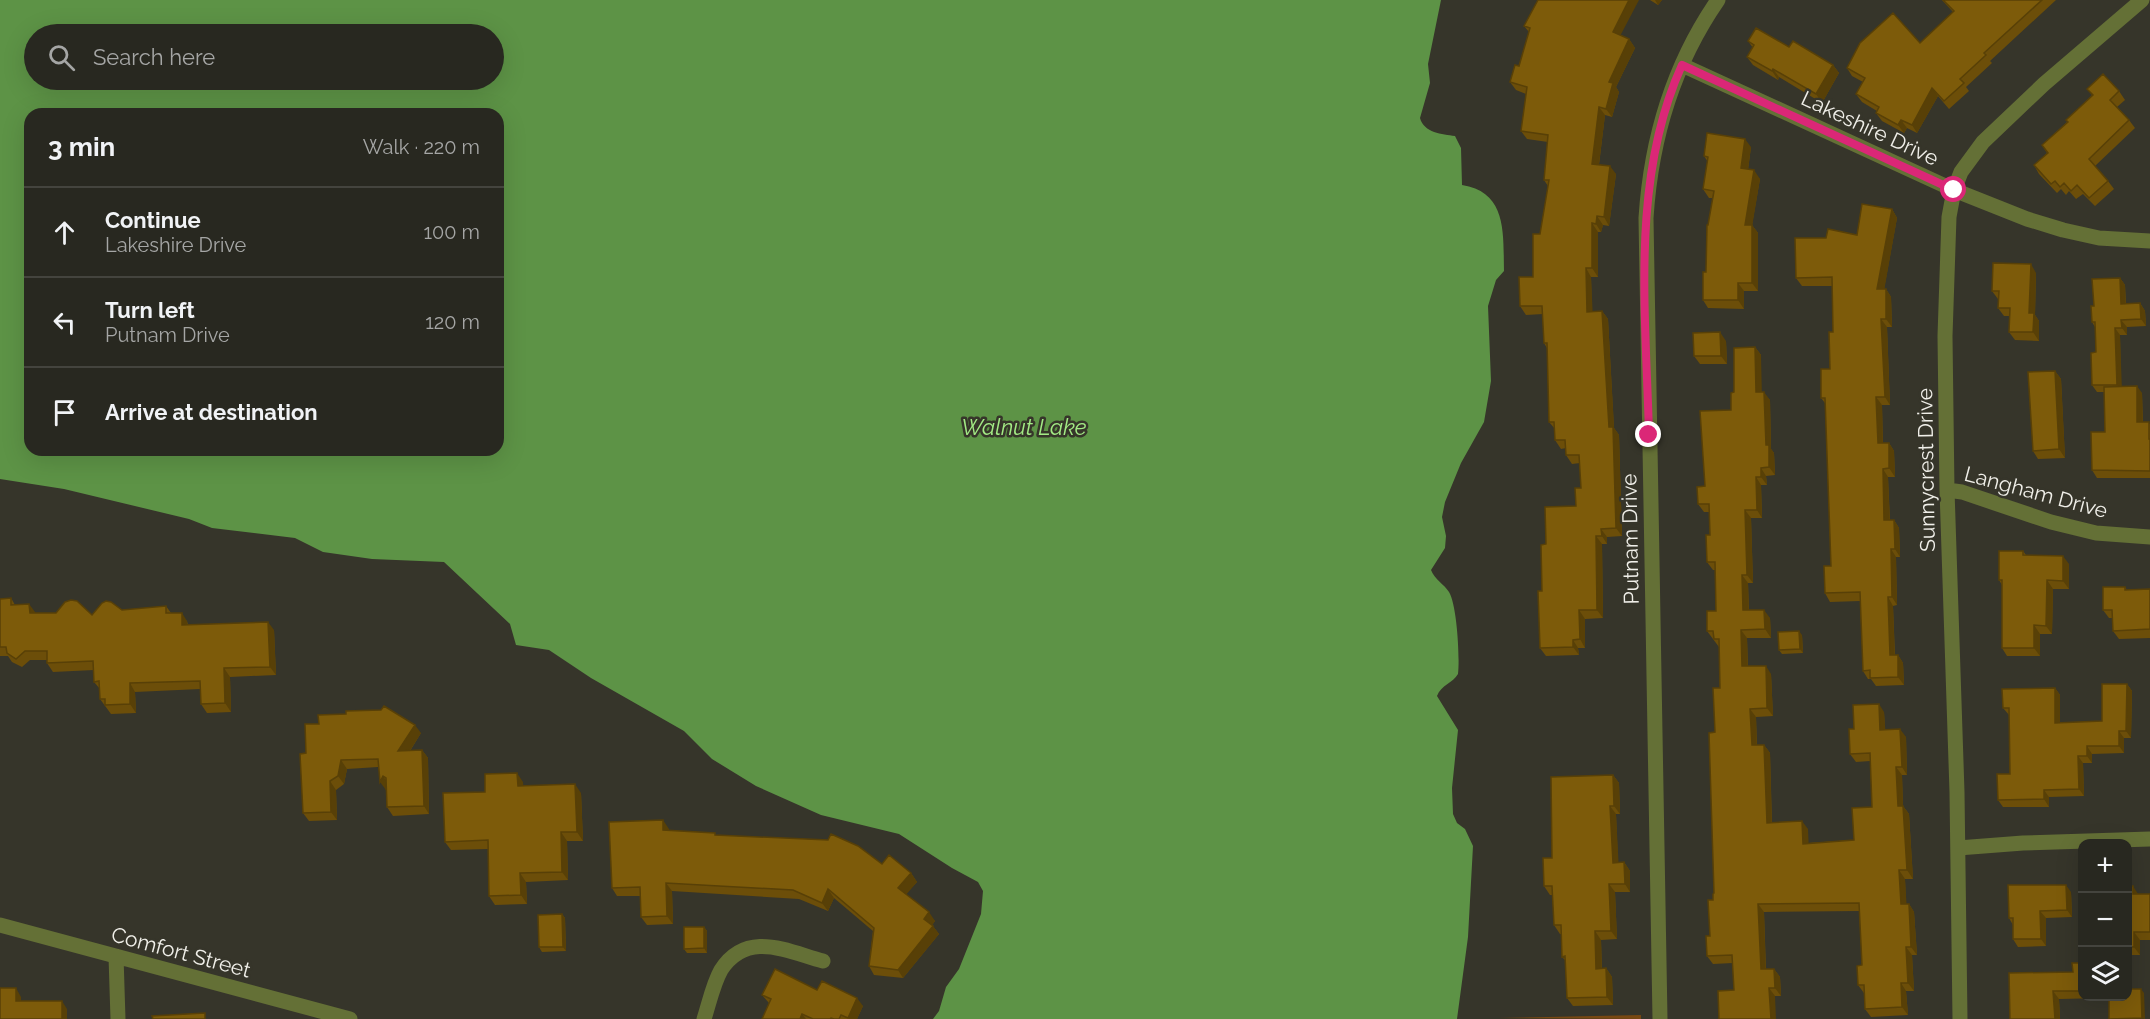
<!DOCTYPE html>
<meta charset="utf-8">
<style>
:root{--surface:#282820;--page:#303029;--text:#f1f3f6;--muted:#a5a6a5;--line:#44443e}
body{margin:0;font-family:Raleway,sans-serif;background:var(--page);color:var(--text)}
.controls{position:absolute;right:18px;bottom:18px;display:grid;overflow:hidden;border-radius:12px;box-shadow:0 6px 24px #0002}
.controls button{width:54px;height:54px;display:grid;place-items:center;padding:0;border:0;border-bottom:2px solid var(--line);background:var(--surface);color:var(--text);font:30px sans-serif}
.stop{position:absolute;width:18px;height:18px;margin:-14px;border:4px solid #db2777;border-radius:50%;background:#fff}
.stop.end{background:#db2777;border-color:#fff;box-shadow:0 2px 6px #0008}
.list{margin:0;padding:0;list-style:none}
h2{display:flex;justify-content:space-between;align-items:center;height:78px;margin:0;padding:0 24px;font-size:26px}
h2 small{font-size:20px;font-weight:400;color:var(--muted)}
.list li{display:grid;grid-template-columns:39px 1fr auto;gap:18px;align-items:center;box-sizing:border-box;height:90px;padding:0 24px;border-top:2px solid var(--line)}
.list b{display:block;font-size:22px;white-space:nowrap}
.list p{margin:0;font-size:20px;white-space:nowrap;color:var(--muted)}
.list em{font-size:20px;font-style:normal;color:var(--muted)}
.icon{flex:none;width:33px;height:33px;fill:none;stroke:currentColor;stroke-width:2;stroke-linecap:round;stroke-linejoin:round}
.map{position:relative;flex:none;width:2150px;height:1019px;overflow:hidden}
.search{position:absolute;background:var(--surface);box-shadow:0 6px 24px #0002;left:24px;top:24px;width:480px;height:66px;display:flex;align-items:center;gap:15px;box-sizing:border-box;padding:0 21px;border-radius:33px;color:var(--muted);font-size:22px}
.panel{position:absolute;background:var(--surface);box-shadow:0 6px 24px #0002;left:24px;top:108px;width:480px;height:348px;border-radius:18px}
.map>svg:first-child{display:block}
.green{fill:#784812}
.water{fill:#5d9346;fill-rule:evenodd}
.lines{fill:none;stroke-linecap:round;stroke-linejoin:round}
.minor{stroke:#647036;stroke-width:15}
.wall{fill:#6c4e09}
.shaded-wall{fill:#584007}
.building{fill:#7d5b0a;stroke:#584007;stroke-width:1.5}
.route{stroke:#db2777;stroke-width:8}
.labels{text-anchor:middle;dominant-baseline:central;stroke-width:5;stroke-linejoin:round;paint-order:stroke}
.street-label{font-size:21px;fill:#f0efe9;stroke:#36352a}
.water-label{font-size:22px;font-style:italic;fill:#a3eb85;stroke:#36352a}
</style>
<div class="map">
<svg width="2150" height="1019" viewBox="0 0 2150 1019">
<rect width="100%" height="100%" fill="#36352a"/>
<path class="green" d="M1641,1015V1019L1498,1018Z"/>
<path class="water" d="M0,0H1441L1428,64L1430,83L1420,118C1424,133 1442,134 1455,136L1461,148L1462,185C1508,192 1503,235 1504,271L1496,280L1488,306L1491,381L1484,422L1461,463L1445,502L1442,517L1446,536L1445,548L1431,570C1435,580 1444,584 1449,592C1457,605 1460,658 1458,674C1453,683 1441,685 1437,696L1458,730L1452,788L1453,814L1457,823L1465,829L1473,846L1468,937L1457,1019H933L939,1011L946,987L959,969L981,914L983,891L978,882L952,868L899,834L821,815L756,786L712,759L684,731L591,678L549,650L516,645L510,624L444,562L372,559L323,552L295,538L212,528L189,519L64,489L0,479ZM34,34H494V80H34ZM30,114H498V450H30Z"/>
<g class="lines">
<path class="minor" d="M1682,65L1954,190L2027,219L2063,230L2099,238L2150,241
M1947,490L1962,492L2051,522L2096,533L2150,537
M1958,848L2023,843L2150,839
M0,925L350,1019
M116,956L118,1019
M704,1019C709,1004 713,984 721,970C747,930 786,951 823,961
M1660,1019L1646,218C1651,140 1673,65 1718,0
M1960,1019L1957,792L1947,490L1945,336L1949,217L1954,190L1961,172L1983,142L2044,84L2142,0"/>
</g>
<path class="wall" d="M1650,0H1662L1658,5Z
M1942,0H2056L1990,61L1992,63L1966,87L1969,91L1949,109L1938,96L1917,133L1907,128L1904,133L1882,121L1876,113L1877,111L1862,102L1856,94L1863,82L1852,76L1847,68L1920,43L1953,12Z
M1524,26L1621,35L1629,39L1635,48L1616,87L1619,92L1612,117L1605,115L1599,165L1616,174L1609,226L1603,225L1601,232H1598V277H1591L1592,311H1602L1608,319L1614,428L1619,435L1622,536L1607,537V544H1602L1603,618L1585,619V648H1578L1579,655L1546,656L1540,648L1542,591L1546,544L1576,506L1581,488L1580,463L1572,464L1566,455V448L1561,449L1555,440V429L1549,422L1547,348L1544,343L1543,314L1526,315L1520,306L1533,277L1548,186L1544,180L1548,142L1527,139L1521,131L1526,94L1516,90L1510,82L1519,66L1529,32Z
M1748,41L1789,47L1833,65L1839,73L1822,103L1779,77L1778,80L1753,65L1747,57L1753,48Z
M2087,89L2119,91L2125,100L2117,107L2129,120L2135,128L2095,166L2108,181L2114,189L2095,206L2083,194L2076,199L2069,191L2066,195L2061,189L2057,193L2039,174L2034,165L2047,153L2042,145L2067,122L2092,95Z
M1751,147L1748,170L1760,179L1752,225L1758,233V291H1744V309L1708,308L1703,300L1706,272L1708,225L1713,198H1709L1703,189L1708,162L1704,156Z
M1892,209L1897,218L1884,289H1886L1891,297L1892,327H1887L1890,405H1882L1883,443H1889L1894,451L1895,477H1888L1890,520H1894L1899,528L1900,557H1896L1897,605L1893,606L1895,655H1898L1903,663L1904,685L1876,686L1871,679H1868L1863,671L1860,601L1830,602L1825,593L1831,566L1825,403L1821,398L1830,369L1833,332L1832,286H1802L1796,278Z
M2036,273L2035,315L2039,321V341L2015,340L2009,332L2010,316H2004L1998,308V299L1992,291Z
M2120,278L2125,285L2126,304L2140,303L2145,311L2146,326L2127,327V335H2120L2121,386L2142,393L2143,422L2150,424V478H2097L2092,470L2105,432L2104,392H2097L2092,385L2096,352L2095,327L2092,322L2094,306Z
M1726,341L1727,364H1700L1694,356Z
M1755,347L1761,355V392L1770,400L1771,449L1774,453L1775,475L1766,476L1767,485H1761L1762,518H1751L1753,583H1748L1749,610L1770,618L1771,638H1747L1748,666L1771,674L1773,716L1756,717L1757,745H1764L1770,753L1772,823L1808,829V843L1854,840L1872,807L1870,761L1856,762L1850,754L1854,729L1884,712L1885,730L1906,737L1907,775H1902L1903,806L1909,814L1913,879H1905L1906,904H1909L1914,912L1917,955H1912L1914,991H1906L1908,1015L1871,1017L1865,1009L1864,993L1858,985L1862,965L1859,911L1764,912L1766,969H1774L1780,977L1781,996H1775L1734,990L1733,963L1713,964L1707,956L1710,936L1713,900L1714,893L1715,732L1720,688L1719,647L1707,631L1716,611L1715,570H1713L1707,562L1710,535L1709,512H1704L1698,504L1731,410L1734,392Z
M2055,371L2061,379L2065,458L2038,459L2033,451Z
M2023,551L2026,555L2069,564V589H2053L2052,634H2040V656H2007L2002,648V585L1999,580Z
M2125,587L2127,590L2150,589V638L2119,639L2113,631L2112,618H2109L2103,610Z
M11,598L15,605L35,613L92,615L122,610L166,606L171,613L187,621L188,625L274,630L276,675L230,677L231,712L207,713L201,704L200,689L135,692L136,713L111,714L100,699V689L94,682V670L53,672L47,663V660H30L22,667L12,662L8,656H0V599Z
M1802,635L1803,653L1782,654L1779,650Z
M2127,684L2132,691L2131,738H2124V753L2092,754V763H2083L2084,796L2049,797V807H2003L1998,800L2010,774L2009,715L2003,708L2055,688L2060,695V723L2102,721Z
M421,733L410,751L422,750L428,758L429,814L393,816L387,807V788L386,790L378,767L347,769L344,784L336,790L337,820L309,821L303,813L306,753Z
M1613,775L1619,783L1620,814H1616L1618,862H1624L1630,871V892H1615L1617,939L1601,940L1602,969L1606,968L1612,977L1613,1005L1573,1006L1567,998L1566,961L1562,957L1561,934H1560L1554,925L1553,895H1550L1544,886L1552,858Z
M523,782V786L581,793L583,841H567L568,880L526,882L527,904L495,905L489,896L488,849L451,850L445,842L485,792Z
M669,829V830L716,835L882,864L911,873L917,882L906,894L935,921L932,925L939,934L903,978L874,975L869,966L873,931L834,898L828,911L799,899L672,891L673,924L647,925L641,917L640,896H617L612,888Z
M2127,886L2138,894H2150V940H2140V955H2127Z
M2071,892L2072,917L2046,918V946L2018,947L2013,939V925L2009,918Z
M562,914L565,918L566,951L542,952L539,947Z
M704,927L707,931V953H687L684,949Z
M2082,963V996H2104V998L2059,999L2060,1019H2010L2073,972Z
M817,990L863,1006L857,1019H762L769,1003L762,995Z"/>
<path class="shaded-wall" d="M1629,0H1639L1618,40L1613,32Z
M1655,0H1662L1658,5Z
M1629,39L1635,48L1616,87L1619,92L1612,117L1606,109L1609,82Z
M1833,65L1839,73L1822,103L1816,94Z
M1773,69L1779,77L1778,80L1772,71Z
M1932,88L1938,96L1917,133L1912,125Z
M1599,107L1605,115L1598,172L1592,164Z
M1901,120L1907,128L1904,133L1898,125Z
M1745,139L1751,147L1747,177L1741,168Z
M1610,166L1616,174L1609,226L1604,217Z
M1754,170L1760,179L1751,233L1745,225Z
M1892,209L1897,218L1883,297L1877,289Z
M1597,216L1603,225L1601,232L1596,224Z
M1592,223L1598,232V277L1592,268Z
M1752,225L1758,233V291L1752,283Z
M2031,264L2036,273L2035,315L2039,321V341L2033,332L2029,313Z
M1586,268L1591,277L1593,320L1587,312Z
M2120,278L2125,285L2126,312L2121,304Z
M1738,283L1744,291V309L1738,300Z
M1886,289L1891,297L1892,327L1886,319Z
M2140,303L2145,311L2146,326L2141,319Z
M1602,311L1608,319L1614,428L1619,435L1622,536L1616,528L1609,427Z
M1881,319L1887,327L1890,405L1885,397Z
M2121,320L2127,327V335L2122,328Z
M2115,328L2120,335L2122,392L2117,385Z
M1720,332L1726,341L1727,364L1721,356Z
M1755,347L1761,355L1762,400L1756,392Z
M2055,371L2061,379L2065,458L2059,449Z
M2137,386L2142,393L2143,430L2137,422Z
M1764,392L1770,400L1771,449L1774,453L1775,475L1769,467L1766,445Z
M1876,397L1882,405L1883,451L1878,443Z
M1889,443L1894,451L1895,477L1889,468Z
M1761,468L1766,476L1767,485L1761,477Z
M1883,469L1888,477L1890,528L1884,520Z
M1756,477L1761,485L1762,518L1757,510Z
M1745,510L1751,518L1753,583L1747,575Z
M1894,520L1899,528L1900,557L1895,549Z
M1601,529L1607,537V544L1602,536Z
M1596,536L1602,544L1603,618L1597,610Z
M1891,549L1896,557L1897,605L1892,597Z
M2063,556L2069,564V589L2063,581Z
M1742,575L1748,583L1749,618L1743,610Z
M2047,580L2053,589L2052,634L2046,626Z
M1888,597L1893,606L1895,663L1890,655Z
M29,604L35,612L36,621L30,613Z
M1579,610L1585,619V648L1580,639Z
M1764,610L1770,618L1771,638L1765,629Z
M182,613L187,621L188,634L182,625Z
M268,622L274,630L276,675L270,667Z
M2034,625L2040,634V656L2034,648Z
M1741,630L1747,638L1748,675L1742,666Z
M1799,631L1802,635L1803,653L1800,649Z
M1573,640L1578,648L1579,655L1573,647Z
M1898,655L1903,663L1904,685L1898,677Z
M1766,666L1771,674L1773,716L1767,708Z
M224,668L230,677L231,712L225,703Z
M130,683L135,692L136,713L130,704Z
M2127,684L2132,691L2131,738L2126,731Z
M2055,688L2060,695V730L2055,723Z
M1879,704L1884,712L1886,738L1880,730Z
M1750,709L1756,717L1757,753L1752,745Z
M415,725L421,733L404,760L398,751Z
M1900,729L1906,737L1907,775L1902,767Z
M2119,731L2124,738V753L2119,746Z
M1764,745L1770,753L1772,831L1767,823Z
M2087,746L2092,754V763L2087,756Z
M422,750L428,758L429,814L424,806Z
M2078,756L2083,763L2084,796L2079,789Z
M341,760L347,769L344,784L338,776Z
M1896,767L1902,775L1903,806L1909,814L1913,879L1907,870L1898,806Z
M517,773L523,782L524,794L518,786Z
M1613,775L1619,783L1620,814L1614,806Z
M383,776L389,785L386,790L380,782Z
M330,781L336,790L337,820L331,812Z
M575,784L581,793L583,841L577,832Z
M2044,790L2049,797V807L2044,799Z
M1610,806L1616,814L1619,871L1613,863Z
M663,820L669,829V838L663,830Z
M1802,821L1808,829L1809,852L1803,844Z
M561,832L567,841L568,880L562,872Z
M1624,862L1630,871V892L1625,884Z
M1899,870L1905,879L1907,912L1901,904Z
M520,873L526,882L527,904L521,895Z
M911,873L917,882L904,897L898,888Z
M666,883L672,891L673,924L667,916Z
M1609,884L1615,892L1617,939L1611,931Z
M2066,885L2071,892L2072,917L2067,910Z
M2133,886L2138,894H2133Z
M828,889L834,898L828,911L822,903Z
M1758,904L1764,912L1766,978L1761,969Z
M1909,904L1914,912L1917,955L1911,947Z
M2040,911L2046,918V946L2041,939Z
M929,912L935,921L930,928L924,919Z
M562,914L565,918L566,951L563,947Z
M933,926L939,934L903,978L898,970Z
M704,927L707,931V953L704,948Z
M1595,931L1601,940L1602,977L1596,969Z
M2134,932L2140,940V955L2134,947Z
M1906,947L1912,955L1914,991L1908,983Z
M1606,968L1612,977L1613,1005L1607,997Z
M1774,969L1780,977L1781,996L1775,988Z
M1901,983L1906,991L1908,1015L1902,1007Z
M16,988L21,997V1009L16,1001Z
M1769,988L1775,996L1776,1019H1771Z
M2141,989L2144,993L2145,1019L2142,1018Z
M2053,991L2059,999L2060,1019H2055Z
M857,998L863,1006L857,1019H849L848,1018Z
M62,1001L67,1009V1019H62Z
M802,1014L806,1019H800Z"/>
<path class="building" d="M1538,0H1629L1613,32L1629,39L1609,82L1613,83L1606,109L1599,107L1592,164L1610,166L1604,217L1597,216L1596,224L1592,223V268H1586L1587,312L1602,311L1609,427H1613L1616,528L1601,529L1602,536H1596L1597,610H1579L1580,639L1573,640V647L1540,648L1538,591H1542L1541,545L1546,544L1545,507L1576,506L1575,488H1581L1579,455H1566L1565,440H1555L1554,422H1549L1547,343H1544L1542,306H1520L1519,277H1533V234H1540L1549,180H1544L1548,135L1521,131L1527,87L1510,82L1515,65L1519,66L1530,28L1524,26Z
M1943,0H2042L1984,53L1986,55L1960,79L1964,83L1944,101L1932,88L1912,125L1901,120L1898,125L1876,113L1879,107L1856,94L1865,78L1847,68L1860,43L1893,13L1920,43L1954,11Z
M1756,28L1789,47L1793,41L1833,65L1816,94L1773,69L1772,71L1747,57L1754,45L1748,41Z
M2103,74L2119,91L2110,100L2129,120L2089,159L2108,181L2089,198L2077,185L2071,191L2064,183L2060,187L2055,181L2051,184L2034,165L2048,153L2042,145L2068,122L2066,120L2093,95L2087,89Z
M1707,133L1745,139L1741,168L1754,170L1745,225H1752V283H1738V300H1703V272H1706L1707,225H1708L1714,191L1703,189L1708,157L1704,156Z
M1862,204L1892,209L1877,289H1886V319H1881L1885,397H1876L1878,443H1889V468L1883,469L1884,520H1894L1895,549H1891L1892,597H1888L1890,655H1898V677L1870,678V670L1863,671L1860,592L1825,593L1824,566H1831L1825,398H1821V369H1830L1829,332H1833L1832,277L1796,278L1795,238H1826L1828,229L1857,235Z
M1993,263L2031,264L2029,313H2034L2033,332H2009L2010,308H1998L1999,291H1992Z
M2120,278L2121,304L2140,303L2141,319L2121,320L2122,328H2115L2117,385H2092L2091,353L2096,352L2095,322H2092L2091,306H2094L2092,279Z
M1720,332L1721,356H1694L1693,333Z
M1755,347L1756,392H1764L1766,445H1769V467L1761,468V477H1756L1757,510H1745L1747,575H1742L1743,610H1764L1765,629L1741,630L1742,666H1766L1767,708L1750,709L1752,745H1764L1767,823L1802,821L1803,844L1854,840L1852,808L1872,807L1870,753L1850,754L1849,729H1854L1853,705L1879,704L1880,730L1900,729L1902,767H1896L1898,806H1903L1907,870H1899L1901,904H1909L1911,947H1906L1908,983H1901L1902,1007L1865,1009L1864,985H1858L1857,966L1862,965L1859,903L1758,904L1761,969H1774L1775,988H1769L1771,1019H1719L1718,991L1734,990L1732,955L1707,956L1706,936H1710L1708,900H1713V894L1714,893L1709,733L1715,732L1713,688H1720L1719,639H1714L1713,631H1707V611H1716L1715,562H1707L1706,535H1710L1709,504H1698L1697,487L1705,486L1700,411L1731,410V393L1734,392V348Z
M2055,371L2059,449L2033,451L2028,372Z
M2137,386V422H2149V439H2150V471L2092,470L2091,432H2105L2104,387Z
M1999,551H2023V555L2063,556V581L2047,580L2046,626L2034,625V648H2002V580H1999Z
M2103,587H2125V590L2150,589V629L2113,631L2112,610H2103Z
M11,598V605L29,604L30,613H56L65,602L71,600L77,601L92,615L102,603L106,601L111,602L122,610L166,606V613H182V625L268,622L270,667L224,668L225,703L201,704L200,681L130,683V704L105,705V699H100L99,681L94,682L93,661L47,663V651H25L16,659L7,653L6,647H0V599Z
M1799,631L1800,649L1779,650L1778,632Z
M2102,684H2127L2126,731H2119V746H2087V756H2078L2079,789L2044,790V799L1998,800L1997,774H2010L2009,708H2003L2002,689L2055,688V723L2102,721Z
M384,706L415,725L398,751L422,750L424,806L387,807L386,778L383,776L380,782L378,759L341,760L338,776L330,781L331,812L303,813L300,754L306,753L305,724H319L318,715L346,714V711L381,710Z
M517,773L518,786L575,784L577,832H561L562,872L520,873L521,895L489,896L488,840L445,842L443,793L485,792V774Z
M1613,775L1614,806H1610L1613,863L1624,862L1625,884H1609L1611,931H1595L1596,969L1606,968L1607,997L1567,998L1565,956L1562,957L1561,925H1554L1552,886H1544L1543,858H1552L1551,777Z
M663,820V830L715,833V835L828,840L831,834L858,846L882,864L889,855L911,873L898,888L929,912L924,919L933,926L898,970L869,966L874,928L828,889L822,903L793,890L666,883L667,916L641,917L640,887L612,888L609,822Z
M2008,885H2066L2067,910L2040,911L2041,939H2013V918H2009Z
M2127,886H2133V894H2150V932H2134V947H2127Z
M562,914L563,947H539L538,915Z
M684,927H704V948L684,949Z
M2072,963H2082V991H2053L2055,1019H2010L2009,973L2073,972Z
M775,969L817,990L822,981L857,998L848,1018L841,1015L839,1019H834L831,1018L830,1019H813L802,1014L800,1019H762L771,999L762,995Z
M0,988H16V1001H62V1019H0Z
M2127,989H2141L2142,1018L2109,1019V996H2127Z
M205,1013V1019H153L152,1016Z"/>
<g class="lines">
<path class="route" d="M1649,435C1646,313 1630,179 1682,65L1954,190"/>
</g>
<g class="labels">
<g class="street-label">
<text transform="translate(1870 128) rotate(25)">Lakeshire Drive</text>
<text transform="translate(1926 470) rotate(-91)">Sunnycrest Drive</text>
<text transform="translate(2036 492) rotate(15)">Langham Drive</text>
<text transform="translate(1630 539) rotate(-91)">Putnam Drive</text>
<text transform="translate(181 952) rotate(15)">Comfort Street</text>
</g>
<g class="water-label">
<text x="1024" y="427">Walnut Lake</text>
</g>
</g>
</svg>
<div class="controls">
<button>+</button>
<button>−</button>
<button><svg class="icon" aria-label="layers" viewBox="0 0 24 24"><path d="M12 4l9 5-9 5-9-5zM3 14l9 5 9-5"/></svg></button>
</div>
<div class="stop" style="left:1954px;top:190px"></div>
<div class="stop end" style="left:1649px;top:435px"></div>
<div class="search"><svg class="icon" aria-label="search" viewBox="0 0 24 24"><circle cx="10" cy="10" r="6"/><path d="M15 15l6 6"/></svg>Search here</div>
<section class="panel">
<h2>3 min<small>Walk · 220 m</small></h2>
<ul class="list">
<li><svg class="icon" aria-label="ahead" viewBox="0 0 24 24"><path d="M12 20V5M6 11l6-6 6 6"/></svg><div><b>Continue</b><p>Lakeshire Drive</p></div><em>100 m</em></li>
<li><svg class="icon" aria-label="left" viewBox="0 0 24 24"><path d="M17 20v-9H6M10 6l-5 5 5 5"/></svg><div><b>Turn left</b><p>Putnam Drive</p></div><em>120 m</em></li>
<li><svg class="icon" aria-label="arrive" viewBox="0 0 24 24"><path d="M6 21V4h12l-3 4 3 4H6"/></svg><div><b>Arrive at destination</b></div></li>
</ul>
</section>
</div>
